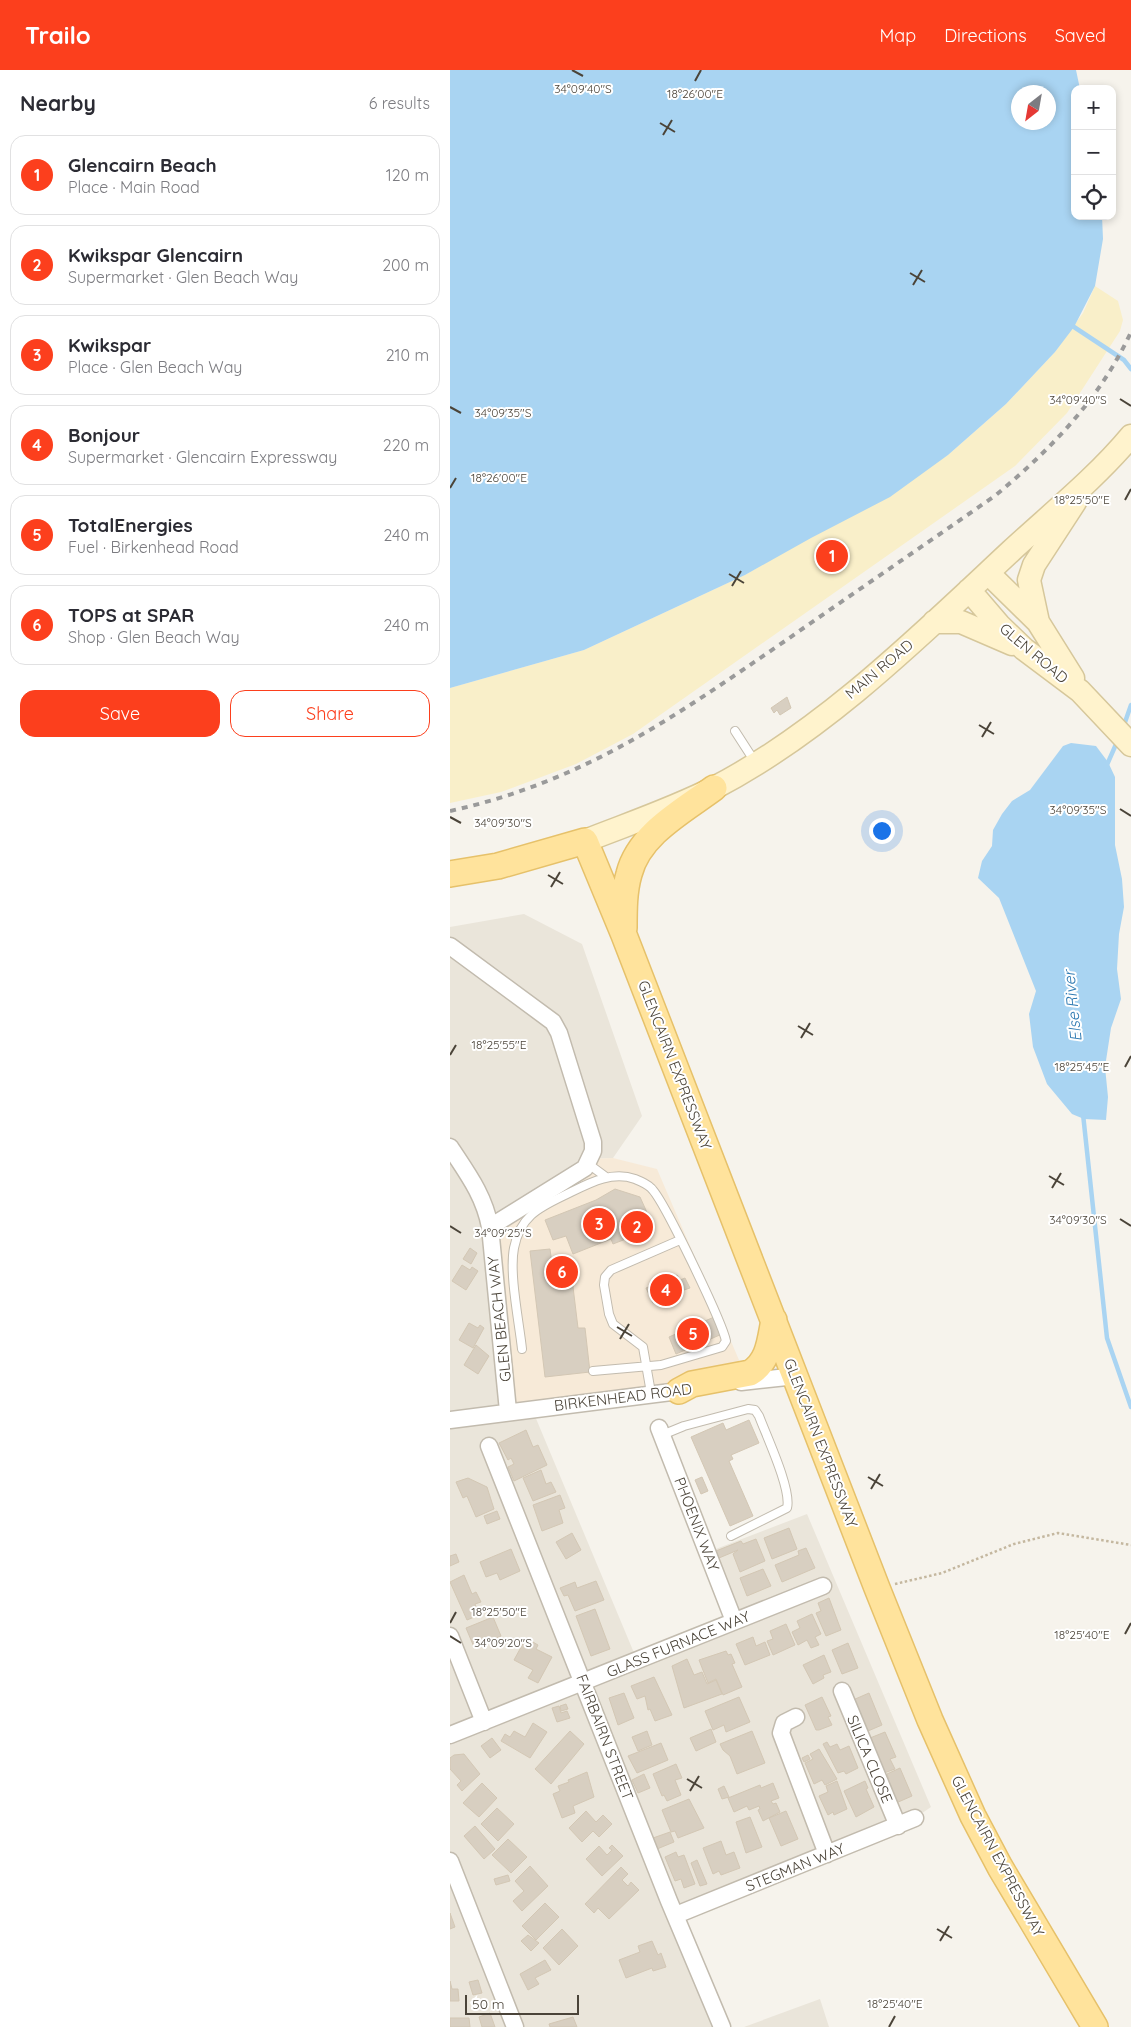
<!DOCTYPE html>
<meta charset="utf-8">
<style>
:root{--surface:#fff;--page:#f7f7f7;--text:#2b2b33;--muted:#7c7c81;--line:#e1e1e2;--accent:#fc3f1d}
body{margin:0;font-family:Quicksand,sans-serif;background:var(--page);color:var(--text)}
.controls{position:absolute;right:15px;top:15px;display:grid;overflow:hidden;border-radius:10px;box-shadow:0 2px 8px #0003}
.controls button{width:45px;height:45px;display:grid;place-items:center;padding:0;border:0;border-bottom:1px solid var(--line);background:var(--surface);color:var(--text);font:25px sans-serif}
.compass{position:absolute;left:561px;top:15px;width:45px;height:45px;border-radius:50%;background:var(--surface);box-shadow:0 2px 8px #0003;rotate:211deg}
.scale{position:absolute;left:15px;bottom:12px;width:114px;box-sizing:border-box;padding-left:5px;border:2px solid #4b4439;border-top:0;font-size:14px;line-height:18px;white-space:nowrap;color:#4b4439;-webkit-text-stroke:4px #fff;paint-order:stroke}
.you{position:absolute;left:431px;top:760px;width:18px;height:18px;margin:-12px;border:4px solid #fff;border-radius:50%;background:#1a73e8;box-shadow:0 0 0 8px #1a73e833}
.badge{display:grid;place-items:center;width:32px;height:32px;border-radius:50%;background:var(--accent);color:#fff;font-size:16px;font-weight:700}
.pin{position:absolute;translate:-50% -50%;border:2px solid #fff;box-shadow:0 1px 5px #0006}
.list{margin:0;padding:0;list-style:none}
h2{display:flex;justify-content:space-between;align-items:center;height:65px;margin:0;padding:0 20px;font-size:21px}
h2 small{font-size:16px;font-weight:400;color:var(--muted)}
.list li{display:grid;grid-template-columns:32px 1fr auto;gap:15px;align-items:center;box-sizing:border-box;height:80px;margin:0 10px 10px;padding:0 10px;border:1px solid var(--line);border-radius:15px}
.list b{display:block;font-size:19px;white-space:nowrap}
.list p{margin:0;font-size:16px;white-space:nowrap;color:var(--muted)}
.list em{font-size:16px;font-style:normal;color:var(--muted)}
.actions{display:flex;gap:10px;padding:15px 20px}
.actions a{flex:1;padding:11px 0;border:1px solid var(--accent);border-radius:15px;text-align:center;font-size:18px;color:var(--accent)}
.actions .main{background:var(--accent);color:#fff}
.icon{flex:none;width:28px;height:28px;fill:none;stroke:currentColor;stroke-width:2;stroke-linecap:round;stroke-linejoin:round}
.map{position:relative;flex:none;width:681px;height:1957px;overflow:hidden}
header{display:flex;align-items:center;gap:30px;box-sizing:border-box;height:70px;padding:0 25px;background:var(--accent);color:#fff}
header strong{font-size:24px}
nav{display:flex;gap:28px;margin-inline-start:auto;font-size:18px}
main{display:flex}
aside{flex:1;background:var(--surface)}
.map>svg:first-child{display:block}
.residential{fill:#eae5da}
.commercial{fill:#f7ead8}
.sand{fill:#f9efc9}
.water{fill:#a9d4f2;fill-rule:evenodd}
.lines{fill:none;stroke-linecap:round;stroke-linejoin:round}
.stream{stroke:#a9d4f2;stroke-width:4.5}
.building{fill:#d8cfc1;stroke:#d3c7b4}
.lane-casing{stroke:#c2bbae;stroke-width:10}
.street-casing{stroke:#c2bbae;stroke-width:19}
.secondary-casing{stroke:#d6c79b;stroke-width:25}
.primary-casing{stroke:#e6c16a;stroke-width:28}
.path{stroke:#c4b79f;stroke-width:2.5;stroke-dasharray:2.5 2.5;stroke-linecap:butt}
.lane{stroke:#fff;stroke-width:8}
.street{stroke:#fff;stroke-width:16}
.secondary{stroke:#fff3cd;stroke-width:22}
.primary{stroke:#ffe39c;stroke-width:25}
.rail{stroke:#9a9a9a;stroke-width:4;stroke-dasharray:6 6;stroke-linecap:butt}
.ticks{fill:none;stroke:#4b4439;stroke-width:2}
.labels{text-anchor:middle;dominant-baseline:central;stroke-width:4;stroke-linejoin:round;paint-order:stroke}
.street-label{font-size:15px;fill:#4b4439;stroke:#fff}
.water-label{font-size:16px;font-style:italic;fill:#2e7ab2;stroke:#fff}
.ticks-label{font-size:12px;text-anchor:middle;fill:#4b4439;stroke:#fff;stroke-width:4;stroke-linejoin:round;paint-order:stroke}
</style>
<header>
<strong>Trailo</strong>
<nav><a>Map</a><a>Directions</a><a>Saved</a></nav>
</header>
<main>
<aside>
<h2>Nearby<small>6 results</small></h2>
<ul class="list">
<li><span class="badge">1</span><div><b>Glencairn Beach</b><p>Place · Main Road</p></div><em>120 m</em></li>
<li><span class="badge">2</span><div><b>Kwikspar Glencairn</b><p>Supermarket · Glen Beach Way</p></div><em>200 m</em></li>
<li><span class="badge">3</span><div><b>Kwikspar</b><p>Place · Glen Beach Way</p></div><em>210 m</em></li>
<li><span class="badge">4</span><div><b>Bonjour</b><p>Supermarket · Glencairn Expressway</p></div><em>220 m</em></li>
<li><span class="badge">5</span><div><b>TotalEnergies</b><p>Fuel · Birkenhead Road</p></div><em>240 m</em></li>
<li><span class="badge">6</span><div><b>TOPS at SPAR</b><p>Shop · Glen Beach Way</p></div><em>240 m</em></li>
</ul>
<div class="actions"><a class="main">Save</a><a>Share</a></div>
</aside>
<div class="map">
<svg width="681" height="1957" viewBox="0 0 681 1957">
<rect width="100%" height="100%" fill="#f6f3ec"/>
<path class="residential" d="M74,844L132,874L192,1046L163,1088L140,1089L82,1339L187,1590L284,1551L258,1482L357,1444L481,1737L465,1748L226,1845L272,1957H0V857Z
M370,1929L379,1957H294Z"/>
<path class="commercial" d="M163,1088L207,1099L298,1311L58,1341L40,1157L140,1089Z"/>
<path class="sand" d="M645,216L668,231L673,250L670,261L617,343L565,396L183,664L126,694L51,722L0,733V618L134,580L295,505L498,385L556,334L605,282L633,243Z"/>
<path class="water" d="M0,0H626L630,19H625V146H652L653,169L645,216L624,257L605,282L556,334L498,385L440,427L361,468L295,505L134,580L0,618ZM568,22H598V52H568Z
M621,673L646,676L658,692L665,707V775L672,809L674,837L669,864L667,899L671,929L661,958L655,997L658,1027L656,1050L634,1049L622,1044L597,1014L583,977L579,944L586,921L549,828L528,808L532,791L542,776L543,760L552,744L562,731L580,720L613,676Z"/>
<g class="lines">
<path class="stream" d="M624,257L674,290L681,299
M673,658L681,635
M656,697L667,672
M633,1044L657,1268L681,1337"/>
</g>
<path class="building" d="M337,627L341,638L330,645L327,640L324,643L321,638Z
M165,1119L190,1127L204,1158L163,1174L161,1169L123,1184L116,1166L103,1170L95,1150L146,1130Z
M20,1178L27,1183L21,1194L13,1189Z
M100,1179L102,1194L120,1192L128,1258H135L140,1302L95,1307L80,1181Z
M12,1195L20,1200L22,1197L28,1201L16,1220L2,1211Z
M227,1205L230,1210L235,1208L240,1218L231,1221L233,1224L212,1233L211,1230L203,1233L196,1218Z
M264,1247L272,1264L226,1284L219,1267Z
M19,1253L28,1258L30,1255L34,1258L23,1278L9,1270Z
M26,1275L39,1286L28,1304L14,1295Z
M299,1350L309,1373L281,1385L283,1389L279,1391L303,1446L280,1456L241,1367L273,1353L276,1360Z
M76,1360L83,1377L88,1375L97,1395L64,1411L58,1397L64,1394L61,1388L58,1390L49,1373Z
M91,1400L96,1414L101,1412L106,1422L83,1431L73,1408Z
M252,1407L258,1421L251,1424L245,1410Z
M18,1408L37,1417L44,1439L26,1447L17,1426L13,1428L6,1412Z
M110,1425L115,1438L109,1440L113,1453L92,1461L83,1435Z
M47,1441L50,1449L37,1454L34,1446Z
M339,1458L347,1479L322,1489L314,1468Z
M122,1463L131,1480L116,1489L106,1472Z
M306,1469L315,1491L290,1502L283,1484L288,1480L269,1488L266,1481L291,1471L293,1474Z
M356,1478L365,1498L332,1512L325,1495L349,1485L348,1481Z
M61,1479L70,1501L50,1510L47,1503L36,1507L30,1492Z
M6,1484L9,1492L0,1496V1486Z
M313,1499L321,1516L297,1526L290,1508Z
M14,1505L22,1524L26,1522L31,1532L25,1534L29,1545L17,1550L0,1512Z
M146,1511L154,1530L125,1541L118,1525L114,1526L110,1518L125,1512L127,1518Z
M379,1528L391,1560L376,1566L366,1543L371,1541L368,1533Z
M145,1539L160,1579L141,1586L126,1546Z
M362,1544L371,1564L365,1567L369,1575L361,1578L357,1570L348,1575L342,1562L350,1558L347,1551Z
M43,1547L51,1566L24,1577L16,1558Z
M336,1554L345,1575L323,1585L317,1571L323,1569L320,1561Z
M303,1567L306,1576L315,1572L320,1585L295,1595L286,1574Z
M76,1568L88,1575L86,1579L102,1587L88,1613L78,1608L83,1600L64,1590Z
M398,1573L408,1598L392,1604L382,1580Z
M276,1581L278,1585L281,1584L285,1593L282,1594L292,1617L273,1625L266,1609L258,1613L249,1590Z
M374,1585L381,1602L373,1605L374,1608L363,1614L353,1595Z
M237,1589L244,1605L252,1602L257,1614L266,1610L272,1624L234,1638L222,1596Z
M204,1607L222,1645L205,1651L200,1639L198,1640L195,1626L187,1629L181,1616Z
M174,1623L184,1648L168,1655L159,1628Z
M419,1623L432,1655L418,1661L403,1630Z
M289,1627L300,1652L276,1662L274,1655L263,1660L255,1641Z
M372,1627L381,1646L378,1647L382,1655L369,1660H366L355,1635Z
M116,1634L118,1639L111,1641L110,1636Z
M109,1636L111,1643L117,1641L120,1648L107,1652L102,1638Z
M83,1653L97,1662L80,1688L51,1671L55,1664L60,1667L64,1661L75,1667Z
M261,1659L266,1672L246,1681L240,1668Z
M120,1661L134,1674L101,1714L85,1699Z
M197,1661L202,1675L188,1681L182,1667Z
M302,1661L315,1693L287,1704L280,1686L273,1680L270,1674Z
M435,1662L446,1687L440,1689L445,1699L434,1703L420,1668Z
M42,1668L51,1680L40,1688L31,1676Z
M377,1672L380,1677L387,1674L390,1680L399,1676L408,1698L396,1704L394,1701L388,1703L373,1674Z
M211,1673L218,1690L187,1703L178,1686Z
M369,1679L387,1709L375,1715L372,1710L364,1714L355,1693L363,1689L360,1684Z
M14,1684L30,1704L12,1721L7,1715L11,1711L0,1699V1688L4,1685Z
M358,1685L360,1689L354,1692L352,1688Z
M226,1694L232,1708L225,1710L231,1725L217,1731L214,1725L212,1726L203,1704Z
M450,1698L462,1726L446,1733L436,1710L439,1709L437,1704Z
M137,1702L144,1727L123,1736L125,1743L112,1748L103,1724L110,1721L108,1716L119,1712L118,1710Z
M194,1704L200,1718L188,1723L182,1710Z
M387,1711L397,1739L384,1745L383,1742L378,1745L369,1726L378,1722L376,1716Z
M415,1711L418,1718L416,1719L424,1737L406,1747L394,1721Z
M32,1713L47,1728L29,1747L13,1733Z
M323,1713L329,1728L321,1731L323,1734L326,1733L330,1742L313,1751L308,1740L310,1739L309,1736L299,1740L297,1736L284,1742L278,1728L310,1715L311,1718Z
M274,1716L279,1727L272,1729L268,1719Z
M239,1729L254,1758L228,1768L225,1761L221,1762L212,1740Z
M47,1738L64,1754L48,1771L31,1754Z
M136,1741L146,1752L153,1745L162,1754L149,1767L143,1761L132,1772L119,1758Z
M336,1741L348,1769L331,1776L319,1748Z
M300,1747L312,1777L296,1783L286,1752Z
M25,1756L45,1779L34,1789L14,1766Z
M220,1762L224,1772L207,1779L203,1768Z
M58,1769L77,1787L61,1803L42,1785Z
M271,1771L276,1785L284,1782L290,1798L271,1805L269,1801L263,1804L253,1778Z
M162,1775L173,1786L152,1806L136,1789L149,1776L157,1785L162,1780L159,1778Z
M226,1782L228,1787L234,1785L245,1814L234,1818L231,1809L225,1811L215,1787Z
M247,1790L257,1814L250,1816L241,1793Z
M80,1796L98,1816L72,1841L63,1831L74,1821L65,1811Z
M171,1797L178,1804L172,1810L178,1816L181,1812L189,1820L159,1849L148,1838L144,1843L135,1834Z
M58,1805L60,1811L46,1815L44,1809Z
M95,1833L109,1847L86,1870L72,1856Z
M0,1843L5,1857L0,1859Z
M112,1859L128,1876L109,1895L93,1878Z
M78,1865L89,1873L81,1881L71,1871Z
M202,1871L208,1885L211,1883L216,1897L203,1901L202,1898L176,1908L169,1890L190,1882L188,1876Z
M95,1890L101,1900L85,1908L89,1914L78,1920L70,1904Z
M28,1910L32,1923L23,1925L19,1912Z
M0,1911L2,1919H8L9,1931H0Z
M40,1943L45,1957H32L29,1947Z
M123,1947L127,1957H100L99,1954Z
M0,1948H19L20,1957H0Z"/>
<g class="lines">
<g class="lane-casing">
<path id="lane" d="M285,661L305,692
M137,1093L156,1107
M72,1279C69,1251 59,1204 64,1178C70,1147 88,1138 113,1126C136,1115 160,1100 185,1109C190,1111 197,1114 201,1118C214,1130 272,1252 276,1271L272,1277L211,1295L143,1301
M201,1323L193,1277L163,1254L159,1244L154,1215L155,1207L161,1200L230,1170
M212,1365L234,1356L298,1339L305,1340L309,1346C316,1365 342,1420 337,1438L281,1466"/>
</g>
<g class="street-casing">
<path id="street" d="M0,876L103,952L109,963L143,1072V1081L135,1098L40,1157
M0,1077C17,1103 34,1125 40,1157L58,1341
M291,1312L346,1306
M0,1350L237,1320
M209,1358L284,1551
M39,1376L219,1831L272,1957
M0,1566L34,1652
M392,1621L448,1756
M346,1647L334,1653L331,1663L377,1784
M0,1665L373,1516
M0,1791L65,1957
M226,1845L465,1748"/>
</g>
<g class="secondary-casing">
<path id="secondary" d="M538,503L588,552L623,608
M519,520L549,555L574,579L630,621L681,675
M484,552H511L562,574
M588,552L579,510L584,495L625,432
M135,771C178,754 223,739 264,718C374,661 471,565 561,481C601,444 646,408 681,366"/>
</g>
<g class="primary-casing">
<path id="primary" d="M0,804L48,796L135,771L174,865L427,1518L480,1650L523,1746L550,1797L645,1957
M174,858C174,840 174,821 179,804C189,764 233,741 264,718
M229,1321L242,1314L300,1303C319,1292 320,1270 324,1250"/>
</g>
<path class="path" d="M445,1514L492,1503L564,1474L608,1463L681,1475"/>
<use href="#lane" class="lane"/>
<use href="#street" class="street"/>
<use href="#secondary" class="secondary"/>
<use href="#primary" class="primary"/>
<path class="rail" d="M0,741C135,711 224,647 335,571C405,522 476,474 546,425C602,378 650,329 681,262"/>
</g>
<path class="ticks" d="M122,0L133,6M245,11L251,0M210,53L225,62M213,65L222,50M460,203L475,212M463,215L472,200M670,329L681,336M0,337L11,343M0,418L6,408M675,430L681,419M279,504L294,513M282,516L291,501M529,655L544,664M532,667L541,652M670,739L681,746M0,747L11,753M98,805L113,814M101,817L110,802M348,956L363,965M351,968L360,953M0,985L6,975M675,997L681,986M599,1106L614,1115M602,1118L611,1103M670,1149L681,1156M0,1156L11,1163M167,1257L182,1266M170,1269L179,1254M418,1407L433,1416M421,1419L430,1404M0,1553L6,1542M675,1564L681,1553M0,1566L11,1573M237,1709L252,1718M240,1721L249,1706M487,1859L502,1868M490,1871L499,1856M439,1957L445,1946"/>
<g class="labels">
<g class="street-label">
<text transform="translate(584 583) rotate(40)">GLEN ROAD</text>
<text transform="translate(429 599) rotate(-40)">MAIN ROAD</text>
<text transform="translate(225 995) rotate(69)">GLENCAIRN EXPRESSWAY</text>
<text transform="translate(49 1249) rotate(-96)">GLEN BEACH WAY</text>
<text transform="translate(173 1327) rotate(-7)">BIRKENHEAD ROAD</text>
<text transform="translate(371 1373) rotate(69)">GLENCAIRN EXPRESSWAY</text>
<text transform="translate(247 1454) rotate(69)">PHOENIX WAY</text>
<text transform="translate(228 1574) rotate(-22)">GLASS FURNACE WAY</text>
<text transform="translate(155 1667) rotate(69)">FAIRBAIRN STREET</text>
<text transform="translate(420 1689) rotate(67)">SILICA CLOSE</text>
<text transform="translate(548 1786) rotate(62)">GLENCAIRN EXPRESSWAY</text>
<text transform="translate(345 1797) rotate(-22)">STEGMAN WAY</text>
</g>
<g class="water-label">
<text transform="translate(622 936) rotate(-96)">Else River</text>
</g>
</g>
<g class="ticks-label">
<text x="133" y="23">34°09'40"S</text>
<text x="245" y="28">18°26'00"E</text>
<text x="628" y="334">34°09'40"S</text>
<text x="53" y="347">34°09'35"S</text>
<text x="49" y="412">18°26'00"E</text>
<text x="632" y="434">18°25'50"E</text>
<text x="628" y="744">34°09'35"S</text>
<text x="53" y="757">34°09'30"S</text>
<text x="49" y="979">18°25'55"E</text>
<text x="632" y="1001">18°25'45"E</text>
<text x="628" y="1154">34°09'30"S</text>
<text x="53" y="1167">34°09'25"S</text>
<text x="49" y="1546">18°25'50"E</text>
<text x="632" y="1569">18°25'40"E</text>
<text x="53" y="1577">34°09'20"S</text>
<text x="445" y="1938">18°25'40"E</text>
</g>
</svg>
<div class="controls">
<button>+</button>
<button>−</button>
<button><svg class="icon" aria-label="locate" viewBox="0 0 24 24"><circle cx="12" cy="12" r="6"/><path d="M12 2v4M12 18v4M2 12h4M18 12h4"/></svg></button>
</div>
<svg class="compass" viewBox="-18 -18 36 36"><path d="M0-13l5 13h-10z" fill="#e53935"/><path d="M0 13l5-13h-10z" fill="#7c7c81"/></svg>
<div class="scale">50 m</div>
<div class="you"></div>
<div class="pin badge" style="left:382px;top:486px">1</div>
<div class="pin badge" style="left:187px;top:1157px">2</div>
<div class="pin badge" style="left:149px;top:1154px">3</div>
<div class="pin badge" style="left:216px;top:1220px">4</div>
<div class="pin badge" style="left:243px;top:1264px">5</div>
<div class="pin badge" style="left:112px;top:1202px">6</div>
</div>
</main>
